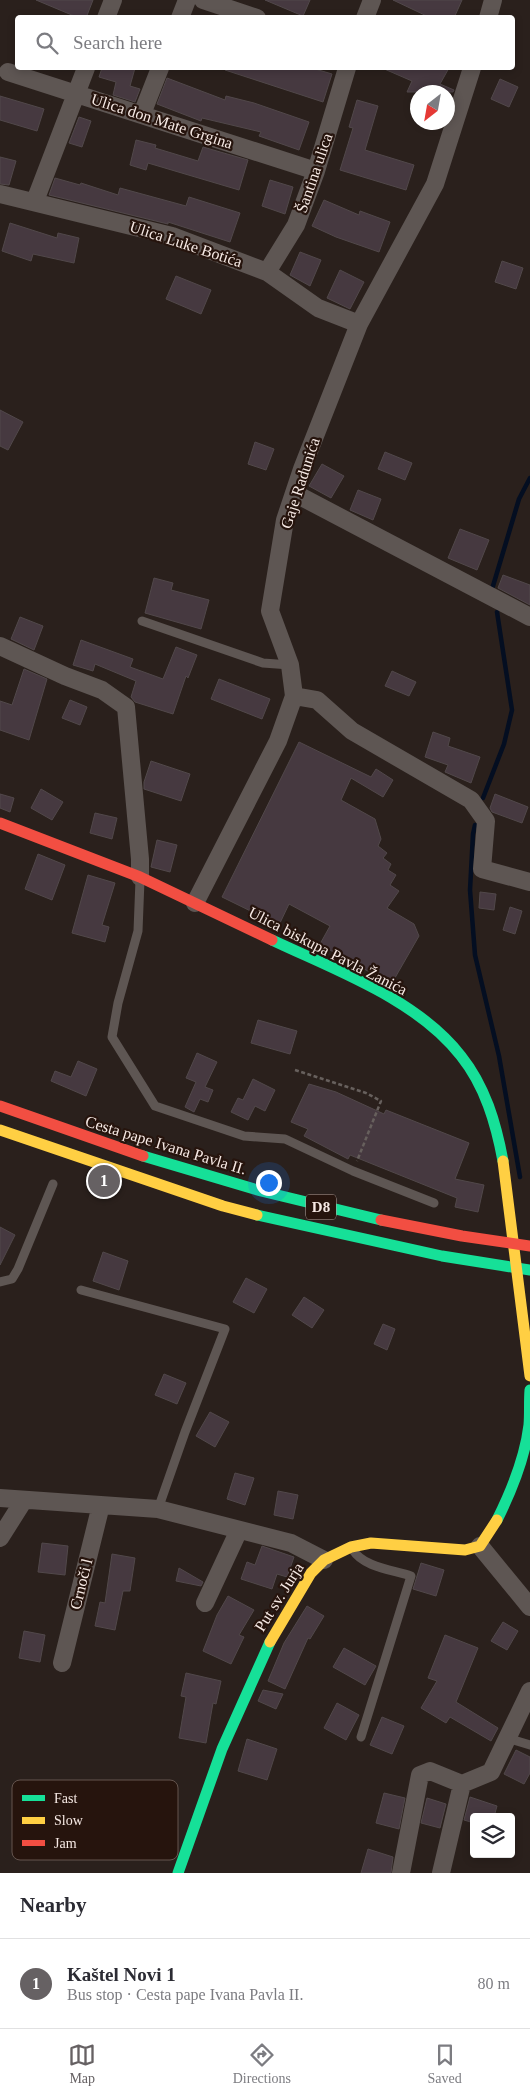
<!DOCTYPE html>
<meta charset="utf-8">
<style>
:root{--surface:#fff;--page:#f7f7f7;--text:#2b2b33;--muted:#7c7c81;--line:#e1e1e2;--accent:#666163}
body{margin:0;font-family:"Times New Roman",serif;background:var(--page);color:var(--text)}
.controls{position:absolute;right:15px;bottom:15px;display:grid;overflow:hidden;border-radius:5px;box-shadow:0 2px 8px #0003}
.controls button{width:45px;height:45px;display:grid;place-items:center;padding:0;border:0;border-bottom:1px solid var(--line);background:var(--surface);color:var(--text);font:25px sans-serif}
.compass{position:absolute;left:410px;top:85px;width:45px;height:45px;border-radius:50%;background:var(--surface);box-shadow:0 2px 8px #0003;rotate:211deg}
.you{position:absolute;left:268px;top:1182px;width:18px;height:18px;margin:-12px;border:4px solid #fff;border-radius:50%;background:#1a73e8;box-shadow:0 0 0 8px #1a73e833}
.badge{display:grid;place-items:center;width:32px;height:32px;border-radius:50%;background:var(--accent);color:#fff;font-size:16px;font-weight:700}
.pin{position:absolute;translate:-50% -50%;border:2px solid #fff;box-shadow:0 1px 5px #0006}
.list{margin:0;padding:0;list-style:none}
h2{display:flex;justify-content:space-between;align-items:center;height:65px;margin:0;padding:0 20px;font-size:21px}
h2 small{font-size:16px;font-weight:400;color:var(--muted)}
.list li{display:grid;grid-template-columns:32px 1fr auto;gap:15px;align-items:center;box-sizing:border-box;height:90px;padding:0 20px;border-top:1px solid var(--line)}
.list b{display:block;font-size:19px;white-space:nowrap}
.list p{margin:0;font-size:16px;white-space:nowrap;color:var(--muted)}
.list em{font-size:16px;font-style:normal;color:var(--muted)}
.icon{flex:none;width:28px;height:28px;fill:none;stroke:currentColor;stroke-width:2;stroke-linecap:round;stroke-linejoin:round}
.map{position:relative;flex:none;width:530px;height:1873px;overflow:hidden}
.search{position:absolute;background:var(--surface);box-shadow:0 2px 8px #0003;left:15px;right:15px;top:15px;height:55px;display:flex;align-items:center;gap:12px;box-sizing:border-box;padding:0 18px;border-radius:5px;color:var(--muted);font-size:19px}
.sheet{height:155px;background:var(--surface)}
nav{display:flex;justify-content:space-around;align-items:center;box-sizing:border-box;height:70px;border-top:1px solid var(--line);background:var(--surface);font-size:14px;color:var(--muted)}
nav a{display:grid;justify-items:center;gap:2px}
nav .on{color:var(--accent)}
.map>svg:first-child{display:block}
.lines{fill:none;stroke-linecap:round;stroke-linejoin:round}
.stream{stroke:#040e21;stroke-width:4.5}
.building{fill:#463940;stroke:#51484a}
.path{stroke:#67605d;stroke-width:2.5;stroke-dasharray:4 2.5;stroke-linecap:butt}
.lane{stroke:#5e5653;stroke-width:9}
.street{stroke:#5e5653;stroke-width:18}
.fast{stroke:#16e098;stroke-width:11}
.slow{stroke:#ffcf43;stroke-width:11}
.jam{stroke:#f24e42;stroke-width:11}
.labels{text-anchor:middle;dominant-baseline:central;stroke-width:4.5;stroke-linejoin:round;paint-order:stroke}
.shield{fill:#26140d;stroke:#b8a9a4;stroke-width:1}
.shield-label{font-size:15px;font-weight:bold;fill:#f6e9e4}
.street-label{font-size:16px;fill:#f6e9e4;stroke:#26140d}
.key{fill:#26140d;stroke:#64544e;stroke-width:1}
.key-label{font-size:14px;fill:#f6e9e4}
</style>
<div class="map">
<svg width="530" height="1873" viewBox="0 0 530 1873">
<rect width="100%" height="100%" fill="#2a201c"/>
<g class="lines">
<path class="stream" d="M493,586L519,499L530,478
M483,798L504,744L512,710L497,612
M475,825L473,834L470,890L475,955L499,1056L520,1177"/>
</g>
<path class="building" d="M36,0H93L86,18H79Z
M265,0H310L303,16Z
M393,0H462L454,18H431Z
M102,68H135L130,86L140,89L135,102L113,95L116,82L99,77Z
M225,68H312L332,74L323,102L225,70Z
M382,68H449L440,84L454,90L453,92H407L412,81Z
M167,78L225,100L226,96L254,103L309,122L299,150L259,136L261,132L202,118L201,121L157,104Z
M500,79L518,87L509,107L491,99Z
M0,96L44,109L37,131L0,120Z
M357,100L378,106L365,150L414,165L406,190L340,170L353,128L349,127Z
M79,117L91,121L82,147L69,143Z
M136,140L156,145L155,148L198,161L203,147L248,160L239,190L148,163L146,170L130,165Z
M0,157L16,161L9,185L0,184Z
M55,178L80,185L81,183L118,195L120,188L186,206L189,197L240,213L230,242L168,222V224L49,195Z
M270,180L293,187L285,214L262,206Z
M324,200L359,215L360,211L390,222L379,252L336,237L312,226Z
M10,223L57,238L58,233L79,238L74,263L33,254L31,261L2,251Z
M300,252L321,260L310,286L290,275Z
M502,261L523,268L516,289L495,282Z
M340,270L364,282L350,309L327,298Z
M176,276L211,290L201,314L166,299Z
M0,410L23,422L8,450L0,446Z
M255,442L274,449L266,470L248,464Z
M385,452L412,463L405,480L378,469Z
M322,464L344,476L331,498L309,486Z
M358,490L381,499L373,520L350,510Z
M460,529L489,540L477,570L448,558Z
M503,575L530,585V605L498,588Z
M154,578L173,583L171,590L209,600L201,629L145,613Z
M20,617L43,626L34,650L11,639Z
M81,640L133,659L130,667L163,679L176,647L197,655L188,678L186,676L173,714L135,702L131,697L136,681L95,664L93,671L73,665Z
M24,669L47,679L29,740L0,730V701L12,705Z
M392,671L416,682L409,696L385,686Z
M219,679L270,699L262,719L211,699Z
M70,700L87,707L80,725L62,718Z
M433,732L450,738L448,746L480,757L471,783L445,772L448,765L425,757Z
M299,742L371,777L376,769L393,780L383,797L351,778L341,800L375,819L381,839L378,846L387,853L383,858L391,864L388,870L396,875L390,885L399,891L387,908L414,924L419,936L392,983L350,962L320,944L330,926L289,904L279,925L222,897Z
M151,761L190,774L181,801L144,789V782Z
M41,789L63,802L52,820L31,808Z
M0,794L14,798L10,812L0,808Z
M495,794L528,807L522,823L492,812L490,808Z
M95,813L117,818L112,839L90,833Z
M157,840L177,845L170,872L151,867Z
M38,854L65,865L52,900L25,889Z
M88,875L115,883L102,925L109,927L105,942L72,933Z
M480,892L496,894L494,910L479,908Z
M510,907L522,911L515,934L503,930Z
M258,1020L297,1031L290,1054L251,1043Z
M197,1053L217,1062L205,1087L213,1090L208,1102L200,1099L194,1112L185,1107L196,1082L186,1078Z
M78,1061L97,1069L86,1096L51,1081L55,1071L71,1077Z
M253,1079L275,1090L265,1111L255,1106L248,1120L231,1112L238,1098L243,1100Z
M309,1084L336,1092L384,1114L386,1110L469,1143L455,1179L484,1185L478,1212L455,1207L457,1198L350,1155L348,1159L304,1136L308,1129L291,1122Z
M0,1227L15,1235L0,1265Z
M103,1252L128,1261L119,1290L93,1281Z
M246,1278L267,1289L254,1313L233,1302Z
M304,1297L324,1310L312,1328L292,1315Z
M383,1324L395,1329L387,1350L374,1344Z
M164,1374L186,1383L177,1404L155,1395Z
M210,1412L229,1422L215,1447L196,1436Z
M235,1473L254,1478L245,1505L227,1499Z
M278,1491L298,1495L293,1519L274,1515Z
M42,1543L68,1546L65,1575L38,1572Z
M262,1546L294,1557L287,1577L277,1574L272,1589L241,1579L247,1562L255,1565Z
M112,1554L135,1558L130,1591H123L115,1630L95,1626L100,1602L105,1603Z
M421,1563L444,1570L436,1596L413,1589Z
M179,1568L203,1582L201,1586L176,1581Z
M228,1596L254,1610L239,1635L244,1637L231,1664L203,1651L217,1615Z
M307,1606L324,1616L310,1639L308,1638L285,1689L268,1681L284,1643Z
M503,1622L518,1631L507,1650L491,1641Z
M24,1631L45,1635L40,1662L19,1658Z
M445,1635L478,1648L456,1702L498,1728L491,1741L450,1717L446,1723L421,1708L437,1681L428,1678Z
M344,1648L376,1666L365,1685L333,1667Z
M186,1673L221,1681L216,1704L213,1703L206,1743L179,1738L186,1697L181,1696Z
M263,1690L283,1694L276,1709L258,1701Z
M337,1703L359,1715L346,1740L324,1728Z
M382,1717L404,1726L392,1754L370,1745Z
M247,1739L277,1749L267,1780L238,1771Z
M516,1750L530,1757V1773L524,1784L504,1774Z
M384,1793L405,1798L399,1829L376,1823Z
M470,1797L497,1806L494,1817H474V1823L464,1820Z
M427,1798L446,1804L440,1828L421,1823Z
M368,1849L393,1857L391,1873H361Z"/>
<g class="lines">
<path class="path" d="M295,1070L366,1093L381,1101L357,1161"/>
<path class="lane" d="M142,621L263,663L290,665
M140,880L138,931L118,1003L112,1037L155,1106L244,1136L285,1139L353,1171L434,1203
M0,1282L12,1279L18,1269L53,1184
M81,1290L225,1329L185,1432L158,1509
M353,1550C363,1567 393,1570 411,1576L361,1737
M507,1738L530,1745"/>
<path class="street" d="M203,0L257,18
M106,18L113,0
M180,18L187,0
M365,18L372,0
M488,18L493,0
M8,72L316,171
M142,114L160,68
M0,194L172,236L267,272L318,308L359,324
M35,201L86,68
M267,272L296,225L316,171L347,68
M294,493L530,617
M0,646L65,676L102,690L126,707L140,859V877
M294,696L317,700L352,731L471,800L486,821L482,869L530,882
M195,903L278,741L294,696L290,665L270,611L285,520L302,469L359,324L435,184L472,68
M0,1498L158,1509L291,1543L324,1560
M0,1538L24,1500
M480,1546L530,1607
M205,1603L239,1530
M62,1663L101,1505
M401,1873L420,1775L430,1771L462,1784
M441,1873L462,1784L491,1772L530,1691"/>
<path class="fast" d="M272,940C335,970 417,999 461,1056C485,1086 496,1123 503,1161
M143,1156L261,1191L381,1220
M257,1215L442,1256L530,1270
M497,1520C512,1490 525,1458 529,1425C530,1413 529,1402 530,1390
M178,1873L222,1749L270,1642"/>
<path class="slow" d="M0,1130L223,1206L257,1215
M503,1161L530,1376
M270,1642L311,1573L324,1560L351,1547L371,1543L465,1550L480,1546L497,1520"/>
<path class="jam" d="M0,823L140,877L272,940
M0,1106L143,1156
M381,1220L462,1236L530,1246"/>
</g>
<g class="labels">
<rect class="shield" x="306" y="1194.5" width="30" height="25" rx="4"/>
<g class="shield-label">
<text x="321" y="1207">D8</text>
</g>
<g class="street-label">
<text transform="translate(162 121) rotate(18)">Ulica don Mate Grgina</text>
<text transform="translate(314 173) rotate(-71)">Šantina ulica</text>
<text transform="translate(186 244) rotate(18)">Ulica Luke Botića</text>
<text transform="translate(300 483) rotate(-72)">Gaje Radunića</text>
<text transform="translate(328 951) rotate(27)">Ulica biskupa Pavla Žanića</text>
<text transform="translate(166 1145) rotate(17)">Cesta pape Ivana Pavla II.</text>
<text transform="translate(81 1584) rotate(-76)">Crnoči l</text>
<text transform="translate(279 1597) rotate(-58)">Put sv. Jurja</text>
</g>
</g>
<rect x="12" y="1780" width="166" height="80" rx="8" class="key"/>
<rect x="22" y="1795" width="23" height="6" fill="#16e098"/>
<rect x="22" y="1817" width="23" height="7" fill="#ffcf43"/>
<rect x="22" y="1840" width="23" height="6" fill="#f24e42"/>
<g class="key-label">
<text x="54" y="1803">Fast</text>
<text x="54" y="1825">Slow</text>
<text x="54" y="1848">Jam</text>
</g>
</svg>
<div class="controls">
<button><svg class="icon" aria-label="layers" viewBox="0 0 24 24"><path d="M12 4l9 5-9 5-9-5zM3 14l9 5 9-5"/></svg></button>
</div>
<svg class="compass" viewBox="-18 -18 36 36"><path d="M0-13l5 13h-10z" fill="#e53935"/><path d="M0 13l5-13h-10z" fill="#7c7c81"/></svg>
<div class="you"></div>
<div class="pin badge" style="left:104px;top:1181px">1</div>
<div class="search"><svg class="icon" aria-label="search" viewBox="0 0 24 24"><circle cx="10" cy="10" r="6"/><path d="M15 15l6 6"/></svg>Search here</div>
</div>
<section class="sheet">
<h2>Nearby<small></small></h2>
<ul class="list">
<li><span class="badge">1</span><div><b>Kaštel Novi 1</b><p>Bus stop · Cesta pape Ivana Pavla II.</p></div><em>80 m</em></li>
</ul>
</section>
<nav>
<a class="on"><svg class="icon" aria-label="map" viewBox="0 0 24 24"><path d="M3 6l6-2 6 2 6-2v14l-6 2-6-2-6 2zM9 4v14M15 6v14"/></svg>Map</a>
<a><svg class="icon" aria-label="directions" viewBox="0 0 24 24"><path d="M12 3l9 9-9 9-9-9zM9 14v-3h6M13 9l2 2-2 2"/></svg>Directions</a>
<a><svg class="icon" aria-label="saved" viewBox="0 0 24 24"><path d="M7 4h10v16l-5-4-5 4z"/></svg>Saved</a>
</nav>
